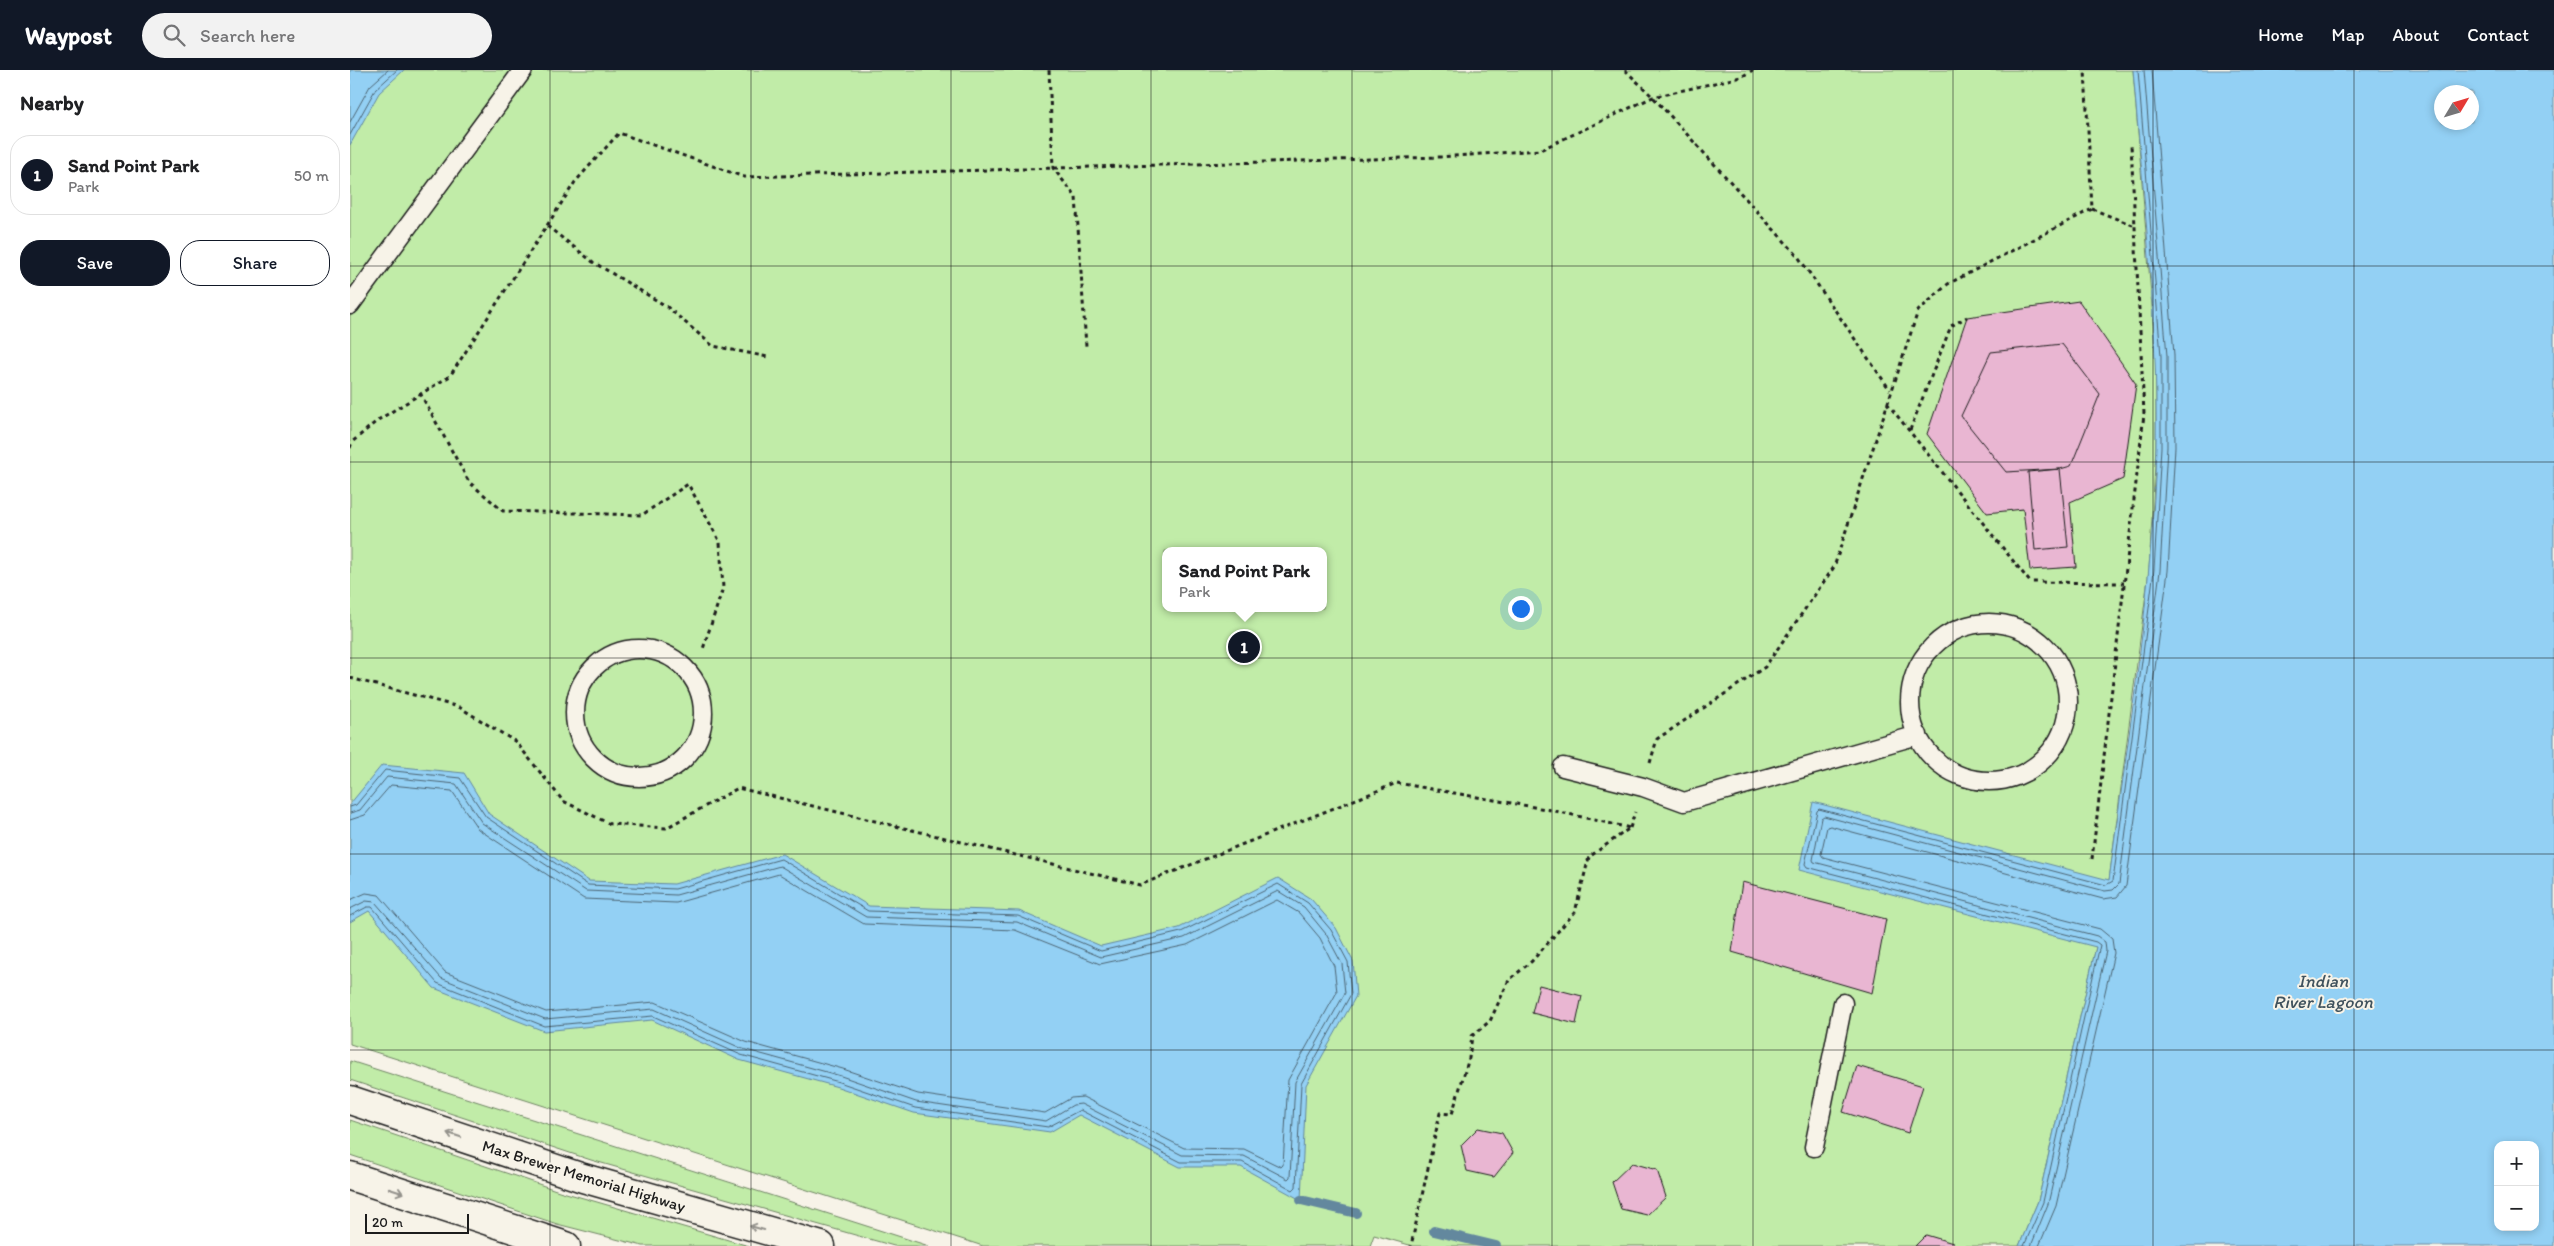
<!DOCTYPE html>
<meta charset="utf-8">
<style>
:root{--surface:#fff;--page:#f2f2f2;--text:#202124;--muted:#757577;--line:#e0e0e0;--accent:#111827}
body{margin:0;font-family:Itim,sans-serif;background:var(--page);color:var(--text)}
.controls{position:absolute;right:15px;bottom:15px;display:grid;overflow:hidden;border-radius:10px;box-shadow:0 2px 8px #0003}
.controls button{width:45px;height:45px;display:grid;place-items:center;padding:0;border:0;border-bottom:1px solid var(--line);background:var(--surface);color:var(--text);font:25px sans-serif}
.compass{position:absolute;left:2084px;top:15px;width:45px;height:45px;border-radius:50%;background:var(--surface);box-shadow:0 2px 8px #0003;rotate:52deg}
.scale{position:absolute;left:15px;bottom:12px;width:104px;box-sizing:border-box;padding-left:5px;border:2px solid #1c1c1c;border-top:0;font-size:14px;line-height:18px;white-space:nowrap;color:#1c1c1c;-webkit-text-stroke:4px #f7f3e8;paint-order:stroke}
.you{position:absolute;left:1170px;top:538px;width:18px;height:18px;margin:-12px;border:4px solid #fff;border-radius:50%;background:#1a73e8;box-shadow:0 0 0 8px #1a73e833}
.badge{display:grid;place-items:center;width:32px;height:32px;border-radius:50%;background:var(--accent);color:#fff;font-size:16px;font-weight:700}
.pin{position:absolute;translate:-50% -50%;border:2px solid #fff;box-shadow:0 1px 5px #0006}
.popup{position:absolute;left:812px;top:477px;width:165px;height:65px;box-sizing:border-box;display:grid;place-content:center;border-radius:10px;background:var(--surface);filter:drop-shadow(0 1px 4px #0005);font-size:16px;white-space:nowrap;color:var(--muted)}
.popup b{font-size:19px;color:var(--text)}
.popup::after{content:'';position:absolute;left:50%;top:100%;margin-left:-10px;border:10px solid transparent;border-top-color:var(--surface)}
.list{margin:0;padding:0;list-style:none}
h2{display:flex;justify-content:space-between;align-items:center;height:65px;margin:0;padding:0 20px;font-size:21px}
h2 small{font-size:16px;font-weight:400;color:var(--muted)}
.list li{display:grid;grid-template-columns:32px 1fr auto;gap:15px;align-items:center;box-sizing:border-box;height:80px;margin:0 10px 10px;padding:0 10px;border:1px solid var(--line);border-radius:20px}
.list b{display:block;font-size:19px;white-space:nowrap}
.list p{margin:0;font-size:16px;white-space:nowrap;color:var(--muted)}
.list em{font-size:16px;font-style:normal;color:var(--muted)}
.actions{display:flex;gap:10px;padding:15px 20px}
.actions a{flex:1;padding:11px 0;border:1px solid var(--accent);border-radius:20px;text-align:center;font-size:18px;color:var(--accent)}
.actions .main{background:var(--accent);color:#fff}
.icon{flex:none;width:28px;height:28px;fill:none;stroke:currentColor;stroke-width:2;stroke-linecap:round;stroke-linejoin:round}
.map{position:relative;flex:none;width:2204px;height:1176px;overflow:hidden}
header{display:flex;align-items:center;gap:30px;box-sizing:border-box;height:70px;padding:0 25px;background:var(--accent);color:#fff}
header strong{font-size:24px}
nav{display:flex;gap:28px;margin-inline-start:auto;font-size:18px}
.search{width:350px;height:45px;background:var(--page);display:flex;align-items:center;gap:12px;box-sizing:border-box;padding:0 18px;border-radius:28px;color:var(--muted);font-size:19px}
main{display:flex}
aside{flex:1;background:var(--surface)}
.map>svg:first-child{display:block}
.green{fill:#c1eca8;stroke:#6e8462;fill-rule:evenodd}
.water{fill:#93d0f4;stroke:#63889e;fill-rule:evenodd}
.lines{fill:none;stroke-linecap:round;stroke-linejoin:round}
.shore{stroke:#4c6472;stroke-width:1}
.stream{stroke:#63889e;stroke-width:10}
.building{fill:#e9b6d2;stroke:#1c1c1c}
.lane-casing{stroke:#1c1c1c;stroke-width:21}
.secondary-casing{stroke:#1c1c1c;stroke-width:31}
.path{stroke:#1c1c1c;stroke-width:3;stroke-dasharray:4 4;stroke-linecap:butt}
.lane{stroke:#f7f3e8;stroke-width:18}
.secondary{stroke:#f7f3e8;stroke-width:28}
.oneway{stroke:#94928c}
.grid{fill:none;stroke:#1c1c1c;stroke-width:1;stroke-opacity:0.55}
.labels{text-anchor:middle;dominant-baseline:central;stroke-width:4;stroke-linejoin:round;paint-order:stroke}
.street-label{font-size:16px;fill:#1c1c1c;stroke:#f7f3e8}
.water-label{font-size:18px;font-style:italic;fill:#40525d;stroke:#f7f3e8}
</style>
<header>
<strong>Waypost</strong>
<div class="search"><svg class="icon" aria-label="search" viewBox="0 0 24 24"><circle cx="10" cy="10" r="6"/><path d="M15 15l6 6"/></svg>Search here</div>
<nav><a>Home</a><a>Map</a><a>About</a><a>Contact</a></nav>
</header>
<main>
<aside>
<h2>Nearby<small></small></h2>
<ul class="list">
<li><span class="badge">1</span><div><b>Sand Point Park</b><p>Park</p></div><em>50 m</em></li>
</ul>
<div class="actions"><a class="main">Save</a><a>Share</a></div>
</aside>
<div class="map">
<svg width="2204" height="1176" viewBox="0 0 2204 1176">
<rect width="100%" height="100%" fill="#f7f3e8"/>
<filter id="ink" filterUnits="userSpaceOnUse"><feTurbulence type="fractalNoise" baseFrequency=".02" numOctaves="2"/><feDisplacementMap in="SourceGraphic" scale="10" xChannelSelector="R" yChannelSelector="G"/><feConvolveMatrix kernelMatrix="1 2 1 2 8 2 1 2 1" color-interpolation-filters="sRGB"/></filter>
<g filter="url(#ink)">
<path class="green" d="M0,0H1783L1806,287V377L1799,500L1759,811L1746,877L1688,1131L1669,1176H1063L1024,1165L1020,1176H633L0,974ZM815,481H973V538H815Z
M0,991L579,1176H544L241,1090L0,1010Z
M0,1050L209,1121L399,1176H293L207,1154L0,1085Z"/>
<path class="water" d="M0,0H54L29,23L0,75Z
M1783,0H2204V1176H1669L1688,1131L1746,877L1449,800L1463,732L1759,810C1778,666 1803,521 1806,375C1808,250 1793,125 1783,0ZM2122,22V52H2092V22ZM2148,1075H2185V1157H2148Z
M32,695L114,703L139,744L239,811L324,814L432,784L519,836L669,841L751,876L829,858L928,808L961,829L986,858L1003,891L1006,926L956,1015L951,1130L891,1097H830L729,1045L700,1062L564,1043L488,1017L389,990L302,950L194,961L84,918L19,841L0,852V734Z"/>
<g class="lines">
<path class="shore" d="M0,52L20,16L38,0
M0,65L25,20L47,0
M0,737L6,735L35,700L110,708L136,747L238,815L325,819L431,789L518,841L668,846L751,881L831,862L928,814L958,833L981,860L998,892L1001,924L951,1014L946,1117L943,1120L892,1092H831L730,1040L698,1057L565,1038L489,1012L391,985L303,946L194,956L87,913L22,837H17L0,846
M0,743L10,740L37,707L106,714L132,753L236,821L326,825L430,796L516,847L667,852L751,887L834,868L928,821L954,837L976,864L992,894L995,923L945,1012L940,1107L938,1109L894,1086L832,1085L731,1034L723,1035L696,1051L566,1032L491,1006L393,979L304,939L195,949L91,908L25,832L16,831L0,839
M0,750L15,745L41,715L102,721L128,759L234,829L326,833L429,804L514,854L665,860L750,894L837,875L927,830L949,843L970,868L984,896L987,922L938,1010L933,1095L931,1097L894,1079L834,1078L733,1027L721,1028L695,1043L568,1024L493,999L396,972L305,932L196,942L95,902L29,825L16,823L0,830
M1674,1176L1693,1132L1750,875L1746,872L1457,797L1455,794L1467,741L1469,739L1756,815L1763,811L1804,500L1811,377V286L1788,0
M1681,1176L1698,1134L1756,881L1755,872L1747,866L1464,792L1463,790L1471,748L1474,746L1755,821L1763,820L1769,814L1810,501L1817,377V286L1794,0
M1689,1176L1706,1136L1764,883L1762,869L1750,859L1473,787L1471,784L1477,757L1480,756L1753,829L1767,827L1776,816L1818,501L1825,377L1824,285L1802,0"/>
<path class="stream" d="M951,1130L1006,1143
M1084,1161L1146,1176"/>
</g>
<path class="building" d="M1729,231L1786,314L1773,409L1720,432L1726,497L1680,500L1673,439L1637,443L1577,364L1617,247Z
M1712,274L1750,324L1721,396L1710,399L1656,402L1611,346L1641,282Z
M1710,399L1718,477L1685,480L1678,402Z
M1392,812L1536,849L1522,923L1382,882Z
M1189,915L1232,926L1226,954L1182,943Z
M1507,996L1573,1016L1558,1063L1493,1042Z
M1128,1058L1152,1063L1163,1083L1144,1107L1117,1101L1111,1075Z
M1282,1093L1307,1100L1316,1127L1297,1145L1271,1139L1262,1112Z
M1576,1165L1603,1173V1176H1565Z"/>
<g class="lines">
<g class="lane-casing">
<path id="lane" d="M0,235L173,0
M1560 632a79 79 0 1 1 158 0a79 79 0 1 1-158 0Z
M225 643a64 64 0 1 1 128 0a64 64 0 1 1-128 0Z
M1213,697L1293,717L1334,732L1568,665
M1464,1077L1493,933"/>
</g>
<g class="secondary-casing">
<path id="secondary" d="M0,1030L233,1108L471,1176
M0,1106L216,1176"/>
</g>
<path class="path" d="M699,0L703,98L726,127L736,276
M1275,0L1303,27L1447,185L1540,320
M1742,139L1785,156
M197,156L243,192L316,236L363,276L418,287
M70,323L119,412L153,441L292,445L338,414L370,472L373,518L353,579
M1537,333L1680,512L1774,513
M1560,360L1601,256L1617,247
M0,378L2,372L28,350L100,306L225,112L269,63L394,107L1090,87L1190,80L1303,27L1391,7L1403,0
M0,608L109,637L166,672L213,731L260,754L316,758L388,718L790,815L1047,713L1201,740L1280,758L1239,787L1225,842L1182,891L1159,910L1140,951L1122,966L1119,988L1102,1044L1090,1043L1061,1176
M1300,693L1307,669L1415,597L1484,497L1568,241L1598,214L1742,139L1735,0
M1280,758L1285,742
M1742,789L1794,344L1781,74"/>
<use href="#lane" class="lane"/>
<use href="#secondary" class="secondary"/>
</g>
<defs><path id="oneway-shaft" d="M-6 0H5M1.5-3L5.5 0L1.5 3" fill="none" stroke-width="1.6" stroke-linecap="round" stroke-linejoin="round" transform="scale(1.25)"/></defs>
<g class="oneway">
<use href="#oneway-shaft" transform="translate(104 1065) rotate(-162)"/>
<use href="#oneway-shaft" transform="translate(46 1121) rotate(18)"/>
<use href="#oneway-shaft" transform="translate(407 1158) rotate(-164)"/>
</g>
</g>
<path class="grid" d="M200,0V1176M401,0V1176M601,0V1176M801,0V1176M1002,0V1176M1202,0V1176M1403,0V1176M1603,0V1176M1803,0V1176M2004,0V1176M0,196H2204M0,392H2204M0,588H2204M0,784H2204M0,980H2204"/>
<g class="labels">
<g class="street-label">
<text transform="translate(234 1106) rotate(17)">Max Brewer Memorial Highway</text>
</g>
<g class="water-label">
<text x="1973" y="911">Indian<tspan x="1973" dy="21">River Lagoon</tspan></text>
</g>
</g>
</svg>
<div class="controls">
<button>+</button>
<button>−</button>
</div>
<svg class="compass" viewBox="-18 -18 36 36"><path d="M0-13l5 13h-10z" fill="#e53935"/><path d="M0 13l5-13h-10z" fill="#757577"/></svg>
<div class="scale">20 m</div>
<div class="you"></div>
<div class="pin badge" style="left:894px;top:577px">1</div>
<div class="popup"><b>Sand Point Park</b>Park</div>
</div>
</main>
